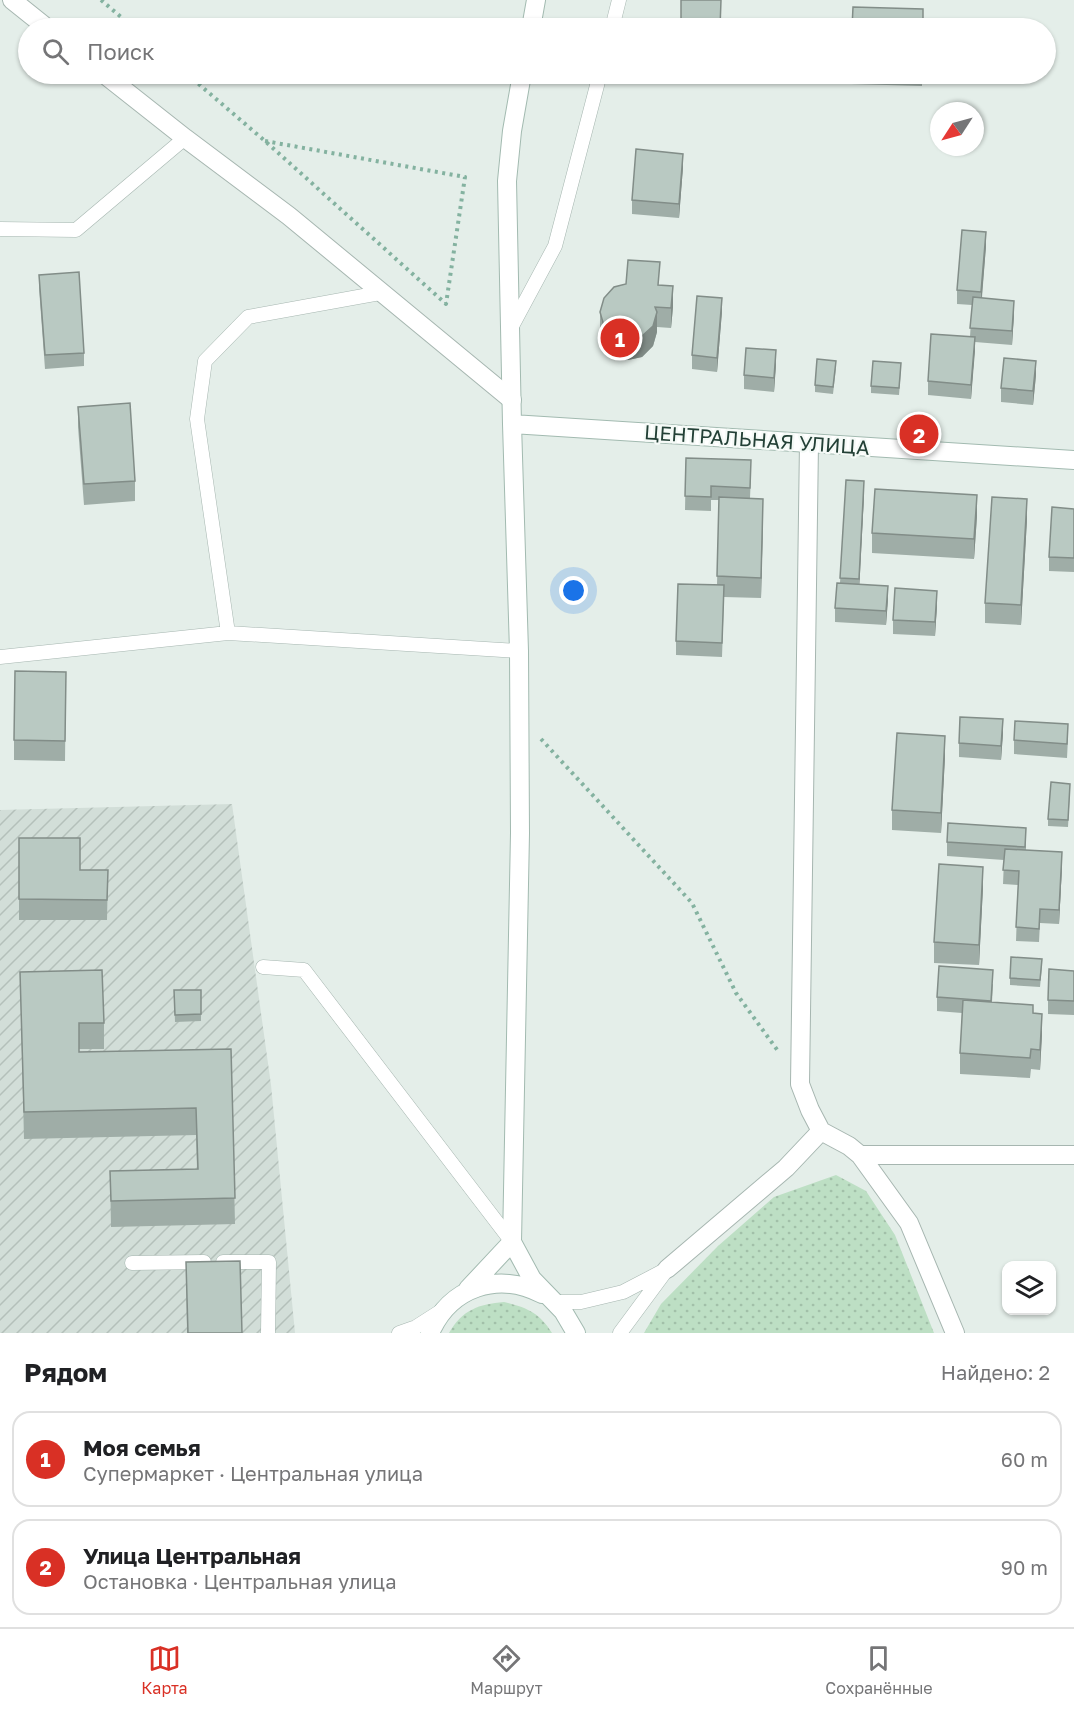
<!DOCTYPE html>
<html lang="ru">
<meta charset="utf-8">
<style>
:root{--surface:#fff;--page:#f6f6f6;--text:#202124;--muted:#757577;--line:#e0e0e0;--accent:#d93025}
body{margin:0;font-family:"Golos Text",sans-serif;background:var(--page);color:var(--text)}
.controls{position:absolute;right:18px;bottom:18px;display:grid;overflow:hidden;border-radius:12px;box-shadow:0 2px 4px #0004}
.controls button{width:54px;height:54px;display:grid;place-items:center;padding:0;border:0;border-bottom:2px solid var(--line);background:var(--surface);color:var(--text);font:30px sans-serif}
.compass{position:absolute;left:930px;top:102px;width:54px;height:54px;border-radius:50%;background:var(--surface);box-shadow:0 2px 4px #0004;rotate:234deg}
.you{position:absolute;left:574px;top:591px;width:21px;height:21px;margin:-15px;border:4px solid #fff;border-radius:50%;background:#1a73e8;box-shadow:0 0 0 9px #1a73e833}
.badge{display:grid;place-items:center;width:39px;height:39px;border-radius:50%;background:var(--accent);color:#fff;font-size:20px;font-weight:700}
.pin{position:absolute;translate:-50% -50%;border:3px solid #fff;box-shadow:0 2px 6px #0006}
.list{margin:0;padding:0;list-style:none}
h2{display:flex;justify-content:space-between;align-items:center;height:78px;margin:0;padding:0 24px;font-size:26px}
h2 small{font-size:20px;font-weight:400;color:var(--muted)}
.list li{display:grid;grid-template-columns:39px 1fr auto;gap:18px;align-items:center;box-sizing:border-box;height:96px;margin:0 12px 12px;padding:0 12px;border:2px solid var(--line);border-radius:18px}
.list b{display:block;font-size:22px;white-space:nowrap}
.list p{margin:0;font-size:20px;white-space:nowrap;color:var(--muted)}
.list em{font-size:20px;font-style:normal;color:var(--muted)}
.icon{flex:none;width:33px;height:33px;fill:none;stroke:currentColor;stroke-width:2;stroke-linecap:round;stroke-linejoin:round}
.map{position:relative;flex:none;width:1074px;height:1333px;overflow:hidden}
.search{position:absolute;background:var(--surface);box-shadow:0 2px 4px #0004;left:18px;right:18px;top:18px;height:66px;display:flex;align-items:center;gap:15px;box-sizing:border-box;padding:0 21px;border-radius:33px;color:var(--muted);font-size:22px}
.sheet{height:294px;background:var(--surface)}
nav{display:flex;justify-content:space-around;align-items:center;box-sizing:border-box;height:84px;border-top:2px solid var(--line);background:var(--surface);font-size:16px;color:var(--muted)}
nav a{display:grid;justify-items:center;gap:3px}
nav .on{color:var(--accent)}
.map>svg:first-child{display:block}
.industrial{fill:url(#industrial-furrows)}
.grass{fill:url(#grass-dots)}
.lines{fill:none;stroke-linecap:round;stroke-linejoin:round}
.lane-casing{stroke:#a6b6b0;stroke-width:15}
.street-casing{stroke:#a6b6b0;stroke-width:20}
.secondary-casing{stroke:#a2bab0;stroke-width:20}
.path{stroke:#84b2a0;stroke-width:4;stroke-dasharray:3 4.5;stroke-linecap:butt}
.lane{stroke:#fff;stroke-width:14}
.street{stroke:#fff;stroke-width:18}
.secondary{stroke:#fff;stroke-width:18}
.wall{fill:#9fada7}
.shaded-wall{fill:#828d88}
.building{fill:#b9c9c2;stroke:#828d88;stroke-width:1.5}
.labels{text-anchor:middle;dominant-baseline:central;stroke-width:4.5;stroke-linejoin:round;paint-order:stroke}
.street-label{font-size:20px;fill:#234036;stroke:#f5faf7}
</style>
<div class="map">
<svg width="1074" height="1333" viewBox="0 0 1074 1333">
<defs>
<pattern id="industrial-furrows" width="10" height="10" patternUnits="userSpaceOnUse" patternTransform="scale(1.5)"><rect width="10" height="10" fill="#d2ded8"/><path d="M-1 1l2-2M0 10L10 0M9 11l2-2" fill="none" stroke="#b4c0ba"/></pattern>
<pattern id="grass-dots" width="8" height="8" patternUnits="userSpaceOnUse" patternTransform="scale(1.5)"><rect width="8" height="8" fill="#bddfc4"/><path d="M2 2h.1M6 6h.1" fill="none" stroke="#a2c0a9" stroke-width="1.8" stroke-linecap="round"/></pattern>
</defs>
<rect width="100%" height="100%" fill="#e4eee9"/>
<path class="industrial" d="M232,804L271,1085L295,1333H0V810Z"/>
<path class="grass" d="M836,1175L866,1191L895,1235L934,1333H644L661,1304L718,1246L774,1197Z
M504,1302C526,1307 540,1313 552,1333H449C462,1310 479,1304 504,1302Z"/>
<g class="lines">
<g class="lane-casing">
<path id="lane" d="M612,28L619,0
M0,229L76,230L185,138
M511,328L555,246L600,74
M228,633L197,419L205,361L248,317L380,293
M0,657L228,633L519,651
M263,967L304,970L512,1242
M223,1262H269L268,1333
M132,1263L204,1262
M554,1302H581L623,1292L667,1269
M399,1333L416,1327L441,1311
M620,1333L665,1272"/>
</g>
<g class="street-casing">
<path id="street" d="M12,0L47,28
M104,74L185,138L289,216L512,400
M821,1131L849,1146L860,1155H1074
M860,1155L909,1223L955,1333
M667,1269L786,1168L821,1131L810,1110L800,1084L809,443"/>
</g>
<g class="secondary-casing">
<path id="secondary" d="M531,28L536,0
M522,74L512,131L507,181L512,424L519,651L520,833L512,1242L532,1279L563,1311L576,1333
M512,424L1074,460
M468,1289L512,1242
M430,1333C450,1287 498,1271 542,1294"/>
</g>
<path class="path" d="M101,0L134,28
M187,74L265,141L446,304L465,177L265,141
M541,739L692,903L736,993L778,1051"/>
<use href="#lane" class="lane"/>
<use href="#street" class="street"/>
<use href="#secondary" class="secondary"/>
</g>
<path class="wall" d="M851,74H922V86L851,84Z
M683,167L679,218L632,214V200Z
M986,246L982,298L1014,314L1012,345L975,342L971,399L928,395V381L970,337L972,305L957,304V290Z
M39,275L84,353V366L45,369L39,288Z
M659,286L673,307L671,328L657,327V332L653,346L642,357L628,360L614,357L604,346L600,332V312Z
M722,311L717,372L692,369V355Z
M776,364L774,392L744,389V375Z
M836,368L833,394L815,392V385Z
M901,370L899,395L871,393V386Z
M1036,375L1033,405L1001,402V388Z
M78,407L135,481V501L84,505L78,427Z
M686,458L751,474L750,498L763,519L761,598L724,597L722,657L676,655V641L717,585L719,500H711V511L685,510Z
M846,480L864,495L859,584L888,599L886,625L835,622V608L840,583Z
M1074,509V572L1049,571V557Z
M977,516L974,559L872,553V533Z
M1027,519L1021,625L985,623V603Z
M937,605L935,636L893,634V620Z
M66,672L65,761L14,760V740Z
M1003,733L1001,760L959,757V743Z
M1068,738L1067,758L1014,754V740Z
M945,756L941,833L892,830V810Z
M1070,791L1068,827L1048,826V819Z
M1026,828V850L1062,866L1059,924L1040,923L1039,942L1016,941L1018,885L1003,884L1004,860L947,856V842Z
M19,838L80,870H108L107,920H19Z
M983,887L979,965L934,963V942Z
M1042,966L1040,987L1010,985V978Z
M1074,971V1015L1048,1014V1000Z
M20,972L104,1023V1049H79V1052L231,1049L235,1224L111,1227L110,1171L197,1169L196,1135L24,1139Z
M993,984L992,1002L1033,1013L1042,1034L1040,1070L1031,1069L1030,1078L960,1074V1053L962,1013L937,1011V997Z
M174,990H201V1021L175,1022Z
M186,1262L242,1333H187Z"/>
<path class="shaded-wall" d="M683,154V167L679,218V204Z
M986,232V246L981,306V292Z
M673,286V307L671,328V308Z
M722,298V311L717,372V358Z
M1014,301V314L1012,345V331Z
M657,312V332L653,346L642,357L628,360V340Z
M975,337V351L971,399V385Z
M776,350V364L774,392V378Z
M1036,361V375L1033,405V391Z
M864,481V495L859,593V579Z
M977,495V516L974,559V539Z
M763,499V519L761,598V578Z
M1027,499V519L1021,625V605Z
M888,586V599L886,625V611Z
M937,591V605L935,636V622Z
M1003,719V733L1001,760V746Z
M945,736V756L941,833V813Z
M1062,852V866L1059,924V910Z
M983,867V887L979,965V945Z
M1042,1014V1034L1040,1070V1050Z"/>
<path class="building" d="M681,0H721L720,28H681Z
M853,7L923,9V28H852Z
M636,149L683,154L679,204L632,200Z
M962,230L986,232L981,292L957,290Z
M628,260L660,262L658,285L673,286L671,308L655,307L657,312L653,326L642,336L628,340L614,337L604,326L600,312L604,298L614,287L626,284Z
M79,272L84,353L45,355L39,275Z
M697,296L722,298L717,358L692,355Z
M973,297L1014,301L1012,331L970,328Z
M931,334L975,337L971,385L928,381Z
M746,348L776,350L774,378L744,375Z
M1004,358L1036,361L1033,391L1001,388Z
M817,359L836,361L833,387L815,385Z
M873,361L901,363L899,388L871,386Z
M130,403L135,481L84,484L78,407Z
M686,458L751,460L750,488L711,486V497L685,496Z
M846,480L864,481L859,579L840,578Z
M875,489L977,495L974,539L872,533Z
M719,497L763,499L761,578L717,576Z
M992,497L1027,499L1021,605L985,603Z
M1052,507L1074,509V558L1049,557Z
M837,583L888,586L886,611L835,608Z
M678,584L724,585L722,643L676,641Z
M895,588L937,591L935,622L893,620Z
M15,671L66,672L65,741L14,740Z
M960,717L1003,719L1001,746L959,743Z
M1015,721L1068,724L1067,744L1014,740Z
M897,733L945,736L941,813L892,810Z
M1051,782L1070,784L1068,820L1048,819Z
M948,823L1026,828L1025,847L947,842Z
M19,838H80V870H108L107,900L19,899Z
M1005,849L1062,852L1059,910L1040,909L1039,929L1016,927L1019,871L1003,870Z
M939,864L983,867L979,945L934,942Z
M1011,957L1042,959L1040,980L1010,978Z
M939,966L993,970L991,1001L937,997Z
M1049,969L1074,971V1001L1048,1000Z
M102,970L104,1023H79V1052L231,1049L235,1198L111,1201L110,1171L198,1169L196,1108L24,1112L20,972Z
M174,990H201V1014L175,1015Z
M963,1000L1033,1005V1013L1042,1014L1040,1050L1031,1049L1030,1058L960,1053Z
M240,1261L242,1333H188L186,1262Z"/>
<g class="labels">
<g class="street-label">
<text transform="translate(757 439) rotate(4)">ЦЕНТРАЛЬНАЯ УЛИЦА</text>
</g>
</g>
</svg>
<div class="controls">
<button><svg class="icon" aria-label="layers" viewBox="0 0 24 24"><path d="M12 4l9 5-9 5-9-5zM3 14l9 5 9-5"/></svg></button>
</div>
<svg class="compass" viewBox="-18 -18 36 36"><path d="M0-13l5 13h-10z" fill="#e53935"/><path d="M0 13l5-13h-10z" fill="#757577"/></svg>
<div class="you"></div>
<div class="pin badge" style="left:620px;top:338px">1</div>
<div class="pin badge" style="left:919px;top:434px">2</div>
<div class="search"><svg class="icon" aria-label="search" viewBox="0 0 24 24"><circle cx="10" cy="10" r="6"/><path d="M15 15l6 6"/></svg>Поиск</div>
</div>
<section class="sheet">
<h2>Рядом<small>Найдено: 2</small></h2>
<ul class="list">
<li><span class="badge">1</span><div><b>Моя семья</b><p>Супермаркет · Центральная улица</p></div><em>60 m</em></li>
<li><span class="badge">2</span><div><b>Улица Центральная</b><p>Остановка · Центральная улица</p></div><em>90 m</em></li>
</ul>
</section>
<nav>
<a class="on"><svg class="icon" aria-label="map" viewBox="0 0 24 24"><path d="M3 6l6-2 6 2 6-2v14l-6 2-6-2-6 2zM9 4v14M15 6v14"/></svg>Карта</a>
<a><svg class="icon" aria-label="directions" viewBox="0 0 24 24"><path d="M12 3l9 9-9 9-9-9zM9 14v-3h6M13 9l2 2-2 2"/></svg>Маршрут</a>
<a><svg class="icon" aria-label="saved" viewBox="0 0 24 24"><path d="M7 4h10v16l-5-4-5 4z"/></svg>Сохранённые</a>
</nav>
